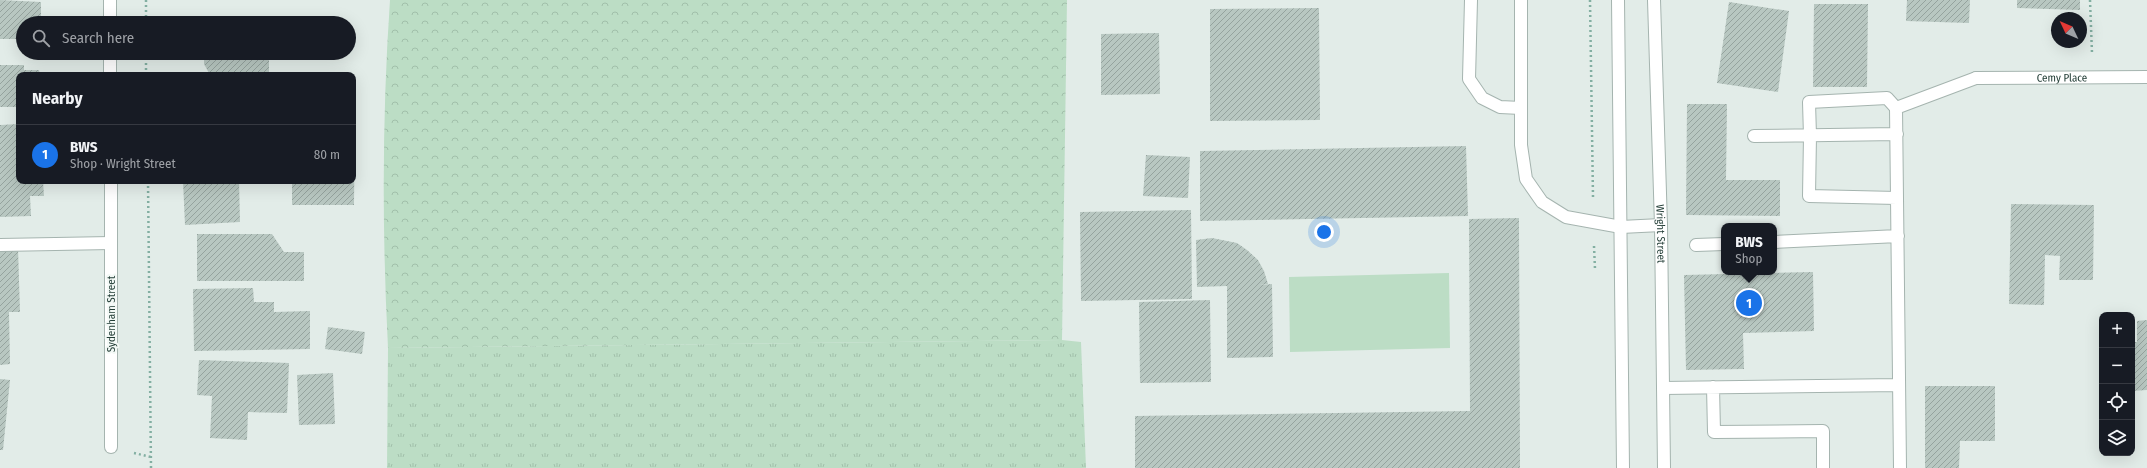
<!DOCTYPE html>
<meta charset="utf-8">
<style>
:root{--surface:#171b24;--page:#242831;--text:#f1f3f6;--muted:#9ea1a6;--line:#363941;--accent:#1a73e8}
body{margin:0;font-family:"Fira Sans Condensed",sans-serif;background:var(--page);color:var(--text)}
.controls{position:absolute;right:12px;bottom:12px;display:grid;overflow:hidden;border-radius:8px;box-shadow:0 4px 16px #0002}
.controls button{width:36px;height:36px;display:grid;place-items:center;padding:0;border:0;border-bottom:1px solid var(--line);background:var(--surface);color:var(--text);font:20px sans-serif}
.compass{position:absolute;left:2051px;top:12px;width:36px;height:36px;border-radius:50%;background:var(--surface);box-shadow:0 4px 16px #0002;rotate:314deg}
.you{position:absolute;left:1324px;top:232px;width:14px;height:14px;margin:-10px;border:3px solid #fff;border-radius:50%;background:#1a73e8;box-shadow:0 0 0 6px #1a73e833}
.badge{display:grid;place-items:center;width:26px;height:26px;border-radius:50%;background:var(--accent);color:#fff;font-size:13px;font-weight:700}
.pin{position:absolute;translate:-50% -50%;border:2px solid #fff;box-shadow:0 1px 4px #0006}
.popup{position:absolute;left:1721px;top:223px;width:56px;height:52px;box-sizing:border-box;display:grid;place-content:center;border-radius:8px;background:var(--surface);filter:drop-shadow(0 1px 3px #0005);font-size:13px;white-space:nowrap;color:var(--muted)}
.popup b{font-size:15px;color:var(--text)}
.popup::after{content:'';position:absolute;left:50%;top:100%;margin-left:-8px;border:8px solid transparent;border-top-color:var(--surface)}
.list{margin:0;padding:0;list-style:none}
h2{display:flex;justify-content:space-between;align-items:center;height:52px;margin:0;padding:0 16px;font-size:17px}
h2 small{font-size:13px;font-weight:400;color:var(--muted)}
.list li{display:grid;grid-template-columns:26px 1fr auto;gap:12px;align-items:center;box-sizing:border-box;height:60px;padding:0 16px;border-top:1px solid var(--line)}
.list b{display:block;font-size:15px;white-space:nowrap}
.list p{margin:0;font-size:13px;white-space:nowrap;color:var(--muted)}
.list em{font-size:13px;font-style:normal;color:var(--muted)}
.icon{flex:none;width:22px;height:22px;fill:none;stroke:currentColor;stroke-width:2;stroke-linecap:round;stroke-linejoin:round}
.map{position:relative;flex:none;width:2147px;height:468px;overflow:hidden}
.search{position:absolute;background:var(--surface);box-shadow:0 4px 16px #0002;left:16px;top:16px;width:340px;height:44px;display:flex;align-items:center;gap:10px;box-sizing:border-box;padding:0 14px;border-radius:22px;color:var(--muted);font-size:15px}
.panel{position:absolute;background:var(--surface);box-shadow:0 4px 16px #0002;left:16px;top:72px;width:340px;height:112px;border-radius:8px}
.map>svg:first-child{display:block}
.grass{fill:url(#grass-tufts)}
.forest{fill:url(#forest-crowns)}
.pitch{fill:#bcddc5}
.building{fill:url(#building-hatch)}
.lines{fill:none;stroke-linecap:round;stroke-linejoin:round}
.service-casing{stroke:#a5b4af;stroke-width:14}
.minor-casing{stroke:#a5b4af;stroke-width:14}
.tertiary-casing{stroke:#a5b4af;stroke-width:14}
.path{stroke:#83afa2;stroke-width:2.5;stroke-dasharray:2 3;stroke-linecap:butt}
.service{stroke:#fff;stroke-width:12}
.minor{stroke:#fff;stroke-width:12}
.tertiary{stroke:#fff;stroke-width:12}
.labels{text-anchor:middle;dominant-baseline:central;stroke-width:4;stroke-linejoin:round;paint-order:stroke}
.street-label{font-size:11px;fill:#223d36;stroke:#f3f9f6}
</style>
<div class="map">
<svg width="2147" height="468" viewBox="0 0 2147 468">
<defs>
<pattern id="grass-tufts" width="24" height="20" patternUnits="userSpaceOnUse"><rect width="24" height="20" fill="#bcddc5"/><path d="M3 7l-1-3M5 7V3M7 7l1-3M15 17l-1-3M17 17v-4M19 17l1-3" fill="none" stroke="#a1bfaa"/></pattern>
<pattern id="forest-crowns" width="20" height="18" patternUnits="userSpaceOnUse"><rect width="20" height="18" fill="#bcddc5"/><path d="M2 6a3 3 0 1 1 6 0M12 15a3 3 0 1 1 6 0" fill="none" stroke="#a1bfaa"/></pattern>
<pattern id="building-hatch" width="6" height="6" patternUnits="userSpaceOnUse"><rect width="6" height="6" fill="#b8c7c1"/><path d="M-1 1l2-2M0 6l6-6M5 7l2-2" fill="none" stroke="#95a39e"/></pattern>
</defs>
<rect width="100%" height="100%" fill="#e2ece8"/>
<path class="grass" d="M1062,340L1081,342L1086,468H387L388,348Z"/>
<path class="forest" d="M390,0H1067L1062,340L388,348C382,232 382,116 390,0Z"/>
<path class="pitch" d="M1449,273L1450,348L1290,352L1289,277Z"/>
<path class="building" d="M0,0L41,2V23H23V39H0Z
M1907,0H1970L1969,23L1906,21Z
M2017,0H2080V10L2017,8Z
M1729,2L1789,11L1778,92L1717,83Z
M1814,4H1868L1867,87H1813Z
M1319,8L1320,120L1210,121V9Z
M1159,33L1160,94L1101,95V34Z
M204,53H269V75H210L204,64Z
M0,65H24V70H39L40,75H19V107H0Z
M353,100H355L354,205H292V181H353Z
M1687,104H1727L1726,180H1780V216L1686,215Z
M19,124V181H43L44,196H30L31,216L0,217V125Z
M1466,146L1468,216L1200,221V151Z
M1146,155L1190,157L1188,198L1143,196Z
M183,181H239L240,222L185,225Z
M2011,204L2094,205L2093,280H2059L2060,256L2045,255L2044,305L2009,304Z
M1191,210L1192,299L1081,301L1080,212Z
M1519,218L1520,468H1135V416L1470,411L1469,219Z
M197,234H272L284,252H304V281H197Z
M1212,238L1237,243L1247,250L1258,260L1264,271L1268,284L1260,285L1272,284L1273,357L1227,358V286L1197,287L1196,240Z
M18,248L20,312H9L10,364L0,365V249Z
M1813,272L1814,331L1743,333L1744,369L1686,370L1684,275Z
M253,288L254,302H274V312L310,311V349L194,351L193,289Z
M1210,300L1211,382L1140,383L1139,302Z
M2147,320V390L2132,391V342H2137V321Z
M328,327L365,332L362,354L325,349Z
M199,360L289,363L287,413L248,412L247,440L210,438L212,396L197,395Z
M333,373L335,424L299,425L297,375Z
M0,379L10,380L3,450H0Z
M1925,386H1995V441H1960L1959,468H1925Z"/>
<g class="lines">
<g class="service-casing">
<path id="service" d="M1471,0L1469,79L1482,98L1500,107L1521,108
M1521,0V145L1526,179L1542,202L1566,217L1621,227L1661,225
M1896,108L1976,78
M1754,136L1897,134
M1897,198L1809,196L1810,136L1809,102L1887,98L1896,108L1900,468
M1774,242L1898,236
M1696,245L1724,244
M1713,387L1714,432L1823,431V468
M1663,388L1899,385"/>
</g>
<g class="minor-casing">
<g id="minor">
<path d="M110,0V23"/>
<path d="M110,53V75"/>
<path id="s1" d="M1976,78L2147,77"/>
<path d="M111,181V447"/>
<path d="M0,245L111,243"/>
</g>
</g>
<g class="tertiary-casing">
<g id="tertiary">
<path d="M1618,0L1623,468"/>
<path id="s2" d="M1654,0L1661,225L1664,468"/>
</g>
</g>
<path class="path" d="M146,0V23
M1590,0L1593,197
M2090,0L2092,53
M146,53V75
M148,181L151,468
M1594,246L1595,269
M134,453L151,457"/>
<use href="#service" class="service"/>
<use href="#minor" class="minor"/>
<use href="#tertiary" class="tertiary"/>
</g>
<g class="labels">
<g class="street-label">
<text stroke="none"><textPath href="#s1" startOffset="86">Cemy Place</textPath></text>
<text stroke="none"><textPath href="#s2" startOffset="234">Wright Street</textPath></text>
<text transform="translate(111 314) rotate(-90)">Sydenham Street</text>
</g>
</g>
</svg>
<div class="controls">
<button>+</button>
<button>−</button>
<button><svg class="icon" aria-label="locate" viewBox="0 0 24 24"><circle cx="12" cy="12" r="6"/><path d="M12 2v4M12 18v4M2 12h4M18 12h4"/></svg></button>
<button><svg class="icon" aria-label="layers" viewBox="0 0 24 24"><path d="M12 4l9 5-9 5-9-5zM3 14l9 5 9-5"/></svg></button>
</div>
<svg class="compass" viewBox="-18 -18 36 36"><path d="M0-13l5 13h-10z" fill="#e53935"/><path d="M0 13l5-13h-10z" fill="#9ea1a6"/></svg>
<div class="you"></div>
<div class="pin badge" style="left:1749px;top:303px">1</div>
<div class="popup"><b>BWS</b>Shop</div>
<div class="search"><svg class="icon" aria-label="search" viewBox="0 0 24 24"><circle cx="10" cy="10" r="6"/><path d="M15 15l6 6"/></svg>Search here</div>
<section class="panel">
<h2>Nearby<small></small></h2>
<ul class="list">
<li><span class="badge">1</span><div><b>BWS</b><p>Shop · Wright Street</p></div><em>80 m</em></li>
</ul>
</section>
</div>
